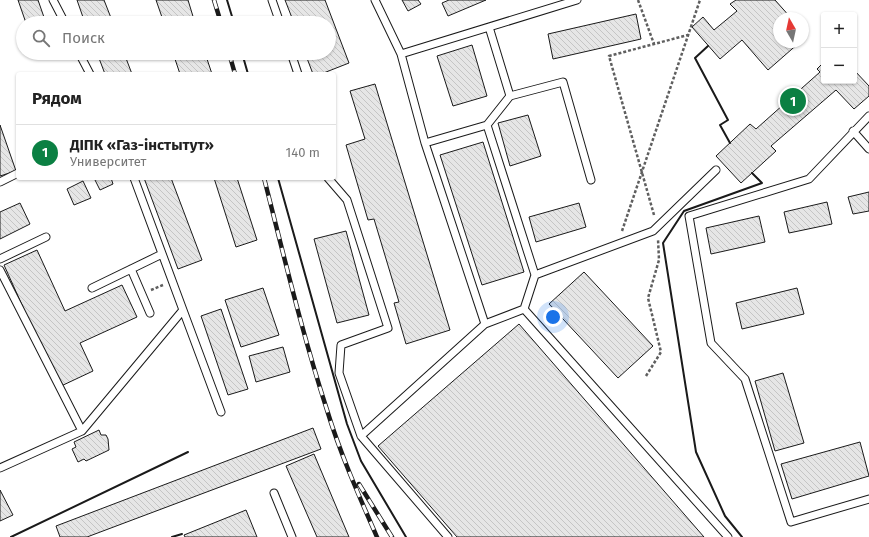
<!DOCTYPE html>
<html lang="ru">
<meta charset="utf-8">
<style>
:root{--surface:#fff;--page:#f2f2f2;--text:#222;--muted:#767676;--line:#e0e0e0;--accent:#0b8043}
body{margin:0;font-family:"Fira Sans",sans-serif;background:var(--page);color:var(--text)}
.controls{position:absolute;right:12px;top:12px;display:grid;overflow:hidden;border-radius:4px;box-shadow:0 1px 3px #0004}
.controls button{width:36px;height:36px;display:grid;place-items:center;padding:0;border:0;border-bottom:1px solid var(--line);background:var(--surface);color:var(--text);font:20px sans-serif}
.compass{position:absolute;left:773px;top:12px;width:36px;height:36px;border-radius:50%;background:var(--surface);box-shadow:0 1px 3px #0004;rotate:351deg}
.you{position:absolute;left:553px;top:317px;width:14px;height:14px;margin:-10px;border:3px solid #fff;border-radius:50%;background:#1a73e8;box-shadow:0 0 0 6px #1a73e833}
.badge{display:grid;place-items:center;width:26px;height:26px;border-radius:50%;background:var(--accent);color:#fff;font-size:13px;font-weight:700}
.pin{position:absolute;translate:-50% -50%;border:2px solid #fff;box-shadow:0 1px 4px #0006}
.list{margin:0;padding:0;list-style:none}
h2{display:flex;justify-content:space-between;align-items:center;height:52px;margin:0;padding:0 16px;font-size:17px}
h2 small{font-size:13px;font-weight:400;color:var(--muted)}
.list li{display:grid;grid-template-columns:26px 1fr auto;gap:12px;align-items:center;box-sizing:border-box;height:56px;padding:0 16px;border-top:1px solid var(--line)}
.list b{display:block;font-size:15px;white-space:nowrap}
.list p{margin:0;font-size:13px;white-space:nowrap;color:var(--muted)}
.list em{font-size:13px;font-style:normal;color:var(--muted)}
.icon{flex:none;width:22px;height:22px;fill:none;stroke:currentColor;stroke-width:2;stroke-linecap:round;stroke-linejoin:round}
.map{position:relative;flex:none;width:869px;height:537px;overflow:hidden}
.search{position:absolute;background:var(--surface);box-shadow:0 1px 3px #0004;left:16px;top:16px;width:320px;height:44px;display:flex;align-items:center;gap:10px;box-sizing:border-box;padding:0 14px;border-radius:22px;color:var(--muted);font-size:15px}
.panel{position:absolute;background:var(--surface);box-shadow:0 1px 3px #0004;left:16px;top:72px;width:320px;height:108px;border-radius:4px}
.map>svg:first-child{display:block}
.building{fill:url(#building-back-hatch);stroke:#1a1a1a}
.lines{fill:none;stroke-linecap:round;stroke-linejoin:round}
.service-casing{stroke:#1a1a1a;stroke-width:9}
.path{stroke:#5f5f5f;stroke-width:2.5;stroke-dasharray:3 2;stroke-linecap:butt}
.service{stroke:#fff;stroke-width:7}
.rail-casing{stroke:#1a1a1a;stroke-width:4.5}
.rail{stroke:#fff;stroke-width:3;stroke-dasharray:9;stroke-linecap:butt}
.wall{stroke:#1a1a1a;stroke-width:2}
</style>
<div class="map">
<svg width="869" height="537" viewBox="0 0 869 537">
<defs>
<pattern id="building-back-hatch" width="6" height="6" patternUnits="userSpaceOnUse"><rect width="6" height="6" fill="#e6e6e6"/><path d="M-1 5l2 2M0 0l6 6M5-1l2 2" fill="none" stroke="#c5c5c5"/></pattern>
</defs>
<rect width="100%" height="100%" fill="#fff"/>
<path class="building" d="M18,0H38L46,23H26Z
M77,0H104L113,23H85Z
M156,0H188L195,23H164Z
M285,0H325L349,63L321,74H313L305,53H329V23H294Z
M402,0H418L421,4L408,11Z
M449,0H486L448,16L442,3Z
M736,0H775L791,18H779V42H800L768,70L742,40L720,59L692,27L703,17L714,30L737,11L730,4Z
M636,14L641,39L553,59L548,34Z
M472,45L487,96L453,106L437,56Z
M97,53H124L132,74H105Z
M173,53H205L212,74H180Z
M824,62V81H854V70L869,86V96L854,109L836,90L771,146L776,151L741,183L716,156L750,124L756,129L820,72L817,69Z
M375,84L450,330L406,344L394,303L399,302L374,219L368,220L346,145L365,139L350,91Z
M528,115L541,156L510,166L498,123Z
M0,125L16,171L0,176Z
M483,142L524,272L482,285L440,155Z
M94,178H111L113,184L100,190Z
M144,178H171L202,260L178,269Z
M214,178H237L257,240L236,247Z
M83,181L91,198L74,205L67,189Z
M869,192V211L853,214L848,197Z
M827,202L832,224L789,233L784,212Z
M20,203L30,224L0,239V212Z
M579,203L586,227L536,242L529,217Z
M759,216L765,242L711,254L706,228Z
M346,231L369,315L337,323L314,239Z
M37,250L65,311L122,285L137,317L80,343L93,371L59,387L4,265Z
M584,272L653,346L618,378L549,304Z
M263,288L279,335L241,347L225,300Z
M797,288L804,314L742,329L736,303Z
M221,309L248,389L228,395L201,316Z
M519,324L704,537H457L378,446Z
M283,347L290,372L256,382L249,356Z
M783,373L804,443L775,451L755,381Z
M313,428L321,449L87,537H60L56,526Z
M99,430L101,435H106L108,439L109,450L86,461L84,459L78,462L72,449L76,447L74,442Z
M860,442L869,476L792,499L781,464Z
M314,454L349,537H317L286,466Z
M0,490L13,515L0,521Z
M246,510L257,537H185L184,535Z"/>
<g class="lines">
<g class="service-casing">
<path id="service" d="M53,0L65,23
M272,0L280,23
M375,0L401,54L577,0
M489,27L510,96L563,82L591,180
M79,53L90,74
M291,53L298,74
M869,116L809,179L689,216L711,343L745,379L791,522L869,499
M853,131L869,149
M425,143L487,125
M328,178L347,200L388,328L341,345L339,373L361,436L485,324L425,143L401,54
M0,182L18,173
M0,259L46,237
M131,269L150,313
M0,270L82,431
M535,275L653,231L716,170
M92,288L162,254
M524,309L728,537
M183,310L221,412
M485,324L524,309L535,275L487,125L510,96
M361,436L448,537
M0,468L82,431L183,310L134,178
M274,493L292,537"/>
</g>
<path class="path" d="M638,0L654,44L688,35
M654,215L609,56L654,44
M622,231L700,0
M151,290L163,285
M646,376L661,352L648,298L659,260L658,239"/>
<use href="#service" class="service"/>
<g class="rail-casing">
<path id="rail" d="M214,0L221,23
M229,53L235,74
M264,178C284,256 302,333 327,410C340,453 359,496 377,537
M359,484L392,537"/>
</g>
<use href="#rail" class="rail"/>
<path class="wall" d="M227,0L234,23
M708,46L695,58L728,120L720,125L730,143
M242,53L248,74
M278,178L347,424L361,461L406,537
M11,537L188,452
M172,537L182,534
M742,537L725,516L696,452L663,243L684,211L762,183L752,173"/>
</g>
</svg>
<div class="controls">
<button>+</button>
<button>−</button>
</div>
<svg class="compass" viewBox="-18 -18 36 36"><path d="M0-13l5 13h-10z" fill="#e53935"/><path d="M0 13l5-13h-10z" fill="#767676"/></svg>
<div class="you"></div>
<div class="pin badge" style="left:793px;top:101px">1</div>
<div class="search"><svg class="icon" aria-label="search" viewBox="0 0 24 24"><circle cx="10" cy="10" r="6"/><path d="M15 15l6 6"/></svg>Поиск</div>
<section class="panel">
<h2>Рядом<small></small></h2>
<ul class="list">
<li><span class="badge">1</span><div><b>ДІПК «Газ-інстытут»</b><p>Университет</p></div><em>140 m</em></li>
</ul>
</section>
</div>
